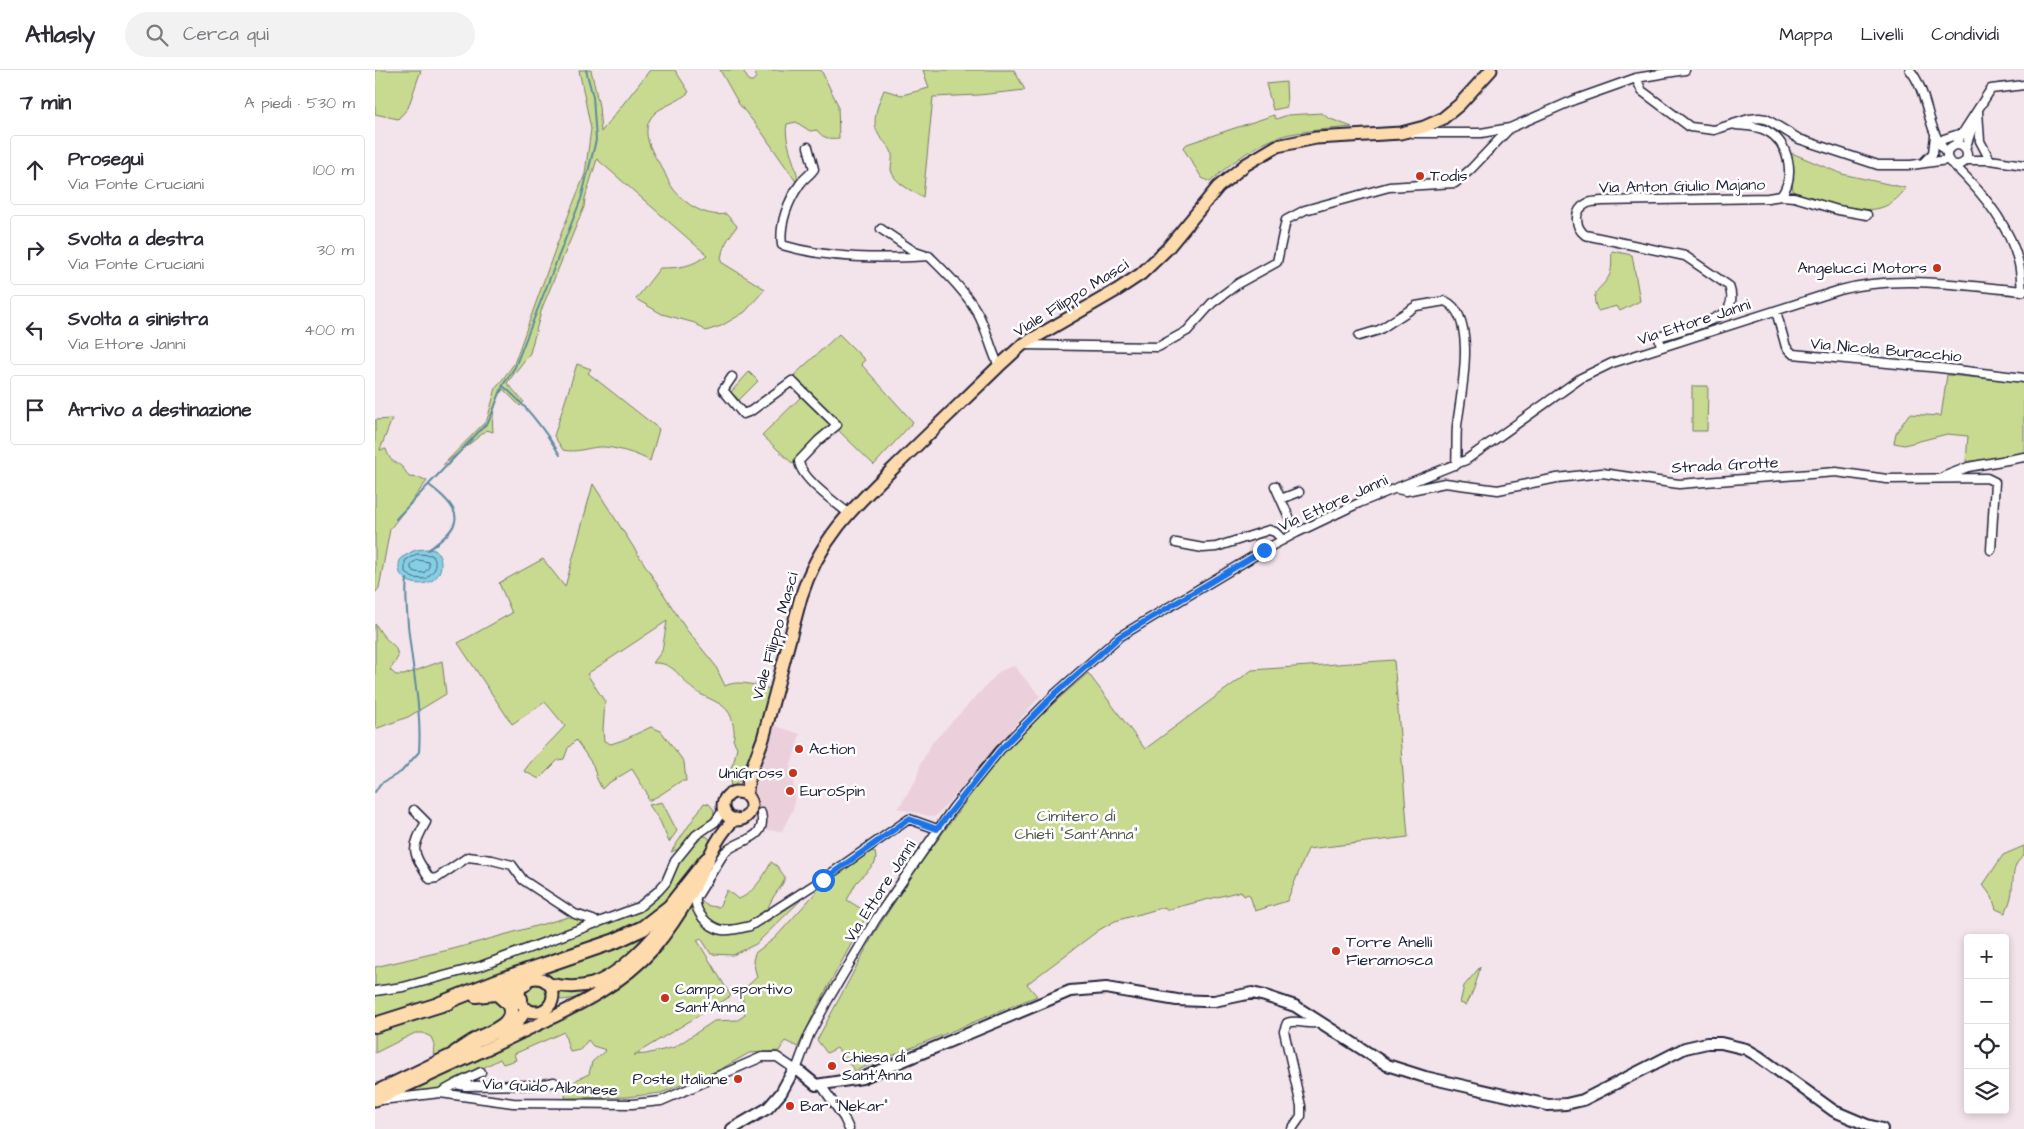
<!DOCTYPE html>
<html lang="it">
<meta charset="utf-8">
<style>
:root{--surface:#fff;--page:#f2f2f3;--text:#2b2b33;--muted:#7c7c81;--line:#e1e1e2}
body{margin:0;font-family:"Architects Daughter",sans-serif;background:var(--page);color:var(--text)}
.controls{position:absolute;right:15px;bottom:15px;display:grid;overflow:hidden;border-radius:5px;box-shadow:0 2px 8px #0003}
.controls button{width:45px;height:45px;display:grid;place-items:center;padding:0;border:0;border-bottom:1px solid var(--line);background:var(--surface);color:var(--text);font:25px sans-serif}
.stop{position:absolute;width:15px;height:15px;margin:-11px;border:4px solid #1a73e8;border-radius:50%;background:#fff}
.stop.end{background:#1a73e8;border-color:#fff;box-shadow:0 1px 5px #0008}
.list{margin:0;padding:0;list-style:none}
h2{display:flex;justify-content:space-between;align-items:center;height:65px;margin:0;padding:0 20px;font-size:21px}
h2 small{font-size:16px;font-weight:400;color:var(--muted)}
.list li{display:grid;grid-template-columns:32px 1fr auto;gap:15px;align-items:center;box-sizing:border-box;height:70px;margin:0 10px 10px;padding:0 10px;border:1px solid var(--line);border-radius:5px}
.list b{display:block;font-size:19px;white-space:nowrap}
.list p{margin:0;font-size:16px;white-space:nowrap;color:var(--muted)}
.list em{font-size:16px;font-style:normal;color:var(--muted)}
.icon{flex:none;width:28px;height:28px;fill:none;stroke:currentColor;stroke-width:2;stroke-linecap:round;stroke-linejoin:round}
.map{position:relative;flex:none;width:1649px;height:1059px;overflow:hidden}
header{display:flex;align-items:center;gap:30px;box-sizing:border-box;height:70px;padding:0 25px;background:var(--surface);border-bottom:1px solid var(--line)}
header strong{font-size:24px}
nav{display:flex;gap:28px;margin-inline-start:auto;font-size:18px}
.search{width:350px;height:45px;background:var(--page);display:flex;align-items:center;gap:12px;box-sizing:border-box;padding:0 18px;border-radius:28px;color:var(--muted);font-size:19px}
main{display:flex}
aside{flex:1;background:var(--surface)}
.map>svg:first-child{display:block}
.built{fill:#ebcfdb}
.green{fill:#c8da8f;stroke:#757e65}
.water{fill:#85cfe5;stroke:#5d8aa1}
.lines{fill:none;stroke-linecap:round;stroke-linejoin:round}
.shore{stroke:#4a677f;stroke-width:1}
.stream{stroke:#5d8aa1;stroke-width:2}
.street-casing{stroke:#22223b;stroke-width:11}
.secondary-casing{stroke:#22223b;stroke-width:14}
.primary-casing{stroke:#22223b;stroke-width:15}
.highway-casing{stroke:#22223b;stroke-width:18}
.street{stroke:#fff;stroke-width:8}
.secondary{stroke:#fff;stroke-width:10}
.primary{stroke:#fedbac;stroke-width:11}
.highway{stroke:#fedbac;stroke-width:14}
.route{stroke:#1a73e8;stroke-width:6}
.poi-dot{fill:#c8321e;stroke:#fff;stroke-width:2}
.labels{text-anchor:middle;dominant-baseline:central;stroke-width:5;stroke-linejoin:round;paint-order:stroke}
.poi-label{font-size:16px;fill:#22223b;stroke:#fff;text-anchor:start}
.street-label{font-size:16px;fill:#22223b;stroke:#fff}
.park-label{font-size:16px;fill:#545954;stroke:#fff}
</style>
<header>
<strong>Atlasly</strong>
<div class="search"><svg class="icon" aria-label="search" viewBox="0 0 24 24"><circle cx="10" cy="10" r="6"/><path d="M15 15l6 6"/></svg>Cerca qui</div>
<nav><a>Mappa</a><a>Livelli</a><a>Condividi</a></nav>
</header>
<main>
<aside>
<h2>7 min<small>A piedi · 530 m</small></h2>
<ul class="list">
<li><svg class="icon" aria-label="ahead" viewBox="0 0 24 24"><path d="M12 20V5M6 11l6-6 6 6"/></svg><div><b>Prosegui</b><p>Via Fonte Cruciani</p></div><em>100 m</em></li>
<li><svg class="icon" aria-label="right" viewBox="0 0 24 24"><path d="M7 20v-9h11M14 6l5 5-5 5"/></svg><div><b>Svolta a destra</b><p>Via Fonte Cruciani</p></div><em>30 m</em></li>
<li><svg class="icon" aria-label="left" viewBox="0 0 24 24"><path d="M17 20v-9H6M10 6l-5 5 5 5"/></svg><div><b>Svolta a sinistra</b><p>Via Ettore Janni</p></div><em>400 m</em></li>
<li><svg class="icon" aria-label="arrive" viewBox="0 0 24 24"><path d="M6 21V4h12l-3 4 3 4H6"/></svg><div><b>Arrivo a destinazione</b></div></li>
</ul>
</aside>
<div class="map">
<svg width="1649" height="1059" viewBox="0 0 1649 1059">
<rect width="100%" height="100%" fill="#f3e3ea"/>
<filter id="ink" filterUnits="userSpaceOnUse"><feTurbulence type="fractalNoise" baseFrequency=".02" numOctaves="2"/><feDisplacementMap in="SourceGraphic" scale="10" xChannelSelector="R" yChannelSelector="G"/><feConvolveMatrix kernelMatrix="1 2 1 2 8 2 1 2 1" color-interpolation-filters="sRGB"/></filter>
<g filter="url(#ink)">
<path class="built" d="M639,596L665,626L565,742L559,747L522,738L525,736L541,710L546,693L557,673L625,601Z
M398,655L425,664L413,705L418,712L420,722L418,739L407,761L389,760V745L377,736L375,723Z"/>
<path class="green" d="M0,0H46L33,38L23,49L0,44Z
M204,0H216L224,36L226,62L275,0H300L314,22C310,25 306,29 301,31C291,37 280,39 274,51C267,68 279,85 287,98C290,102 291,107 294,112C304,131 329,148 351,144L362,156C354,167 346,178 346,192L390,219L370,242L346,256L331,261L320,253L287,244L261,229L285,198C303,198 317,197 332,185L222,89L210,128L209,137L167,238L155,283L132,313L149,332L145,336L128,319C120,333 116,346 118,362L112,360L68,395L112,350L121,318L139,294L182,174L210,104L216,59Z
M345,0H368L374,11H378L381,7L380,0H446L463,35L464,68C455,69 448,69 442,60L435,61L421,52L412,54C408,67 420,94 423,108L422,113L386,61L364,34Z
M548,0H639L650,20L604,25L558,27L548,127C537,121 519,113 516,100C516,94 518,89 517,84C516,78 510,73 506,68C494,54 503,35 509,20L527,25L554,18Z
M911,12L912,37L898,40L891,14Z
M947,43L953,48L977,57C957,59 935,60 915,64C884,71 858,91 835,112L827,108L808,78L812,74L899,45L901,49L913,45Z
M1412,83L1419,84L1467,104L1531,118C1524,128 1513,138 1499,139C1480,142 1437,129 1418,122L1416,97Z
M1237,181L1257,185L1265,231L1245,241L1242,236L1223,241C1213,220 1227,220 1234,206C1238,199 1236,189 1237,181Z
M464,264L490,290L486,294L538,352L499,395L463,360L466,356L417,307Z
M202,294L216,299L213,303L284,359L275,391C264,384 237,376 224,377C211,378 201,383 188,380L179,366Z
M374,302L383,311L364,330L356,322Z
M1572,305L1649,312V384L1591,392L1593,366L1572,364L1529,375L1519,373L1521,363L1534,344L1566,346Z
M1317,316H1333L1332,361H1317Z
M428,325L458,354L435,374L418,394L387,365Z
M17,349L5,380L11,379C16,394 18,389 27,397C30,400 32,404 34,407L46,408L52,411L15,459L4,518L0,523V350Z
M218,414L311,559L340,595L350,616C364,609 381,616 397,619L373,700L365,711L356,718L354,702L359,691L362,677L358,670C360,664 359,660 358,654C355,632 334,631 319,620C304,608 300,592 278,593L287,581L292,551L212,604L230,632L228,659L229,671L236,674L248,670L276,657L286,661L309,692L311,711H306L285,725L273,731L272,723L257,699L232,714L227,719L222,709L218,695L201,670L193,678L189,689L183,690L164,709L149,701C161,684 177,671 190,656L170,632L137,654L83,573L137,543L124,513L168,489L190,517Z
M0,554C4,558 4,561 7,564C15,575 21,572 23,587L15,600L21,605H29L67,591L71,624L33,647L0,659Z
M1019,590L1033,767L933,779L912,831L880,841L875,826L873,824L869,826L866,821L791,840L790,837L740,851L724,860L652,914L662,926L480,1001L462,978L452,983L442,970L500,862L542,798L622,689L665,645L713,603L770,679L877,600Z
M287,732L302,761L294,772L285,751L274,735Z
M329,733L334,734L339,740L338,751L309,777L296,782Z
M329,766L333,767L335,770L330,784L295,835L258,861L0,949V897L78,879L197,846L208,851L205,862L268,837L307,786Z
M1649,776V786C1637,794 1639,806 1637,819C1637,827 1634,835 1630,843L1621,839L1617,827L1608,815L1628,785Z
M496,781L500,782L501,788L500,793L481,813L472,830L493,843L441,939L423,977L410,971L404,981L374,983L346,999L286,1023L251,1027L190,1028L191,1018L203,1009L214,1004L217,992L231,980L218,976L213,970L205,980L195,982L189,962L139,984L141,990L128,994L125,989L64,1021L29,1025L25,1023L227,924L319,826L320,835L341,859L377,858L392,852L427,829L381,874L358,885L336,884L326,868L322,870L356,926L259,985L271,984L300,977L339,951L363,950L370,945L367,925L368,920L382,907L378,891L380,883L400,868L452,810Z
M396,792L402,796L410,807C408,815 405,817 401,823C397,828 395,835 391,840C380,851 357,862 341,856C330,852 325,839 323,829L325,828C329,837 335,836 344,837L352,820L363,829C376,826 391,804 396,792Z
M291,845L246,894L216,911H178L165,904Z
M1105,897C1102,911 1098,923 1091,935L1085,933L1089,916Z
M150 925a11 11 0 1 1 22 0a11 11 0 1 1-22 0Z
M230,915C212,924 203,930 182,930L183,919Z
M114,926L127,935L129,940L124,953L58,989L59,974L56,967L48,963H40L0,983V961L91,930Z"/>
<path class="water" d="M52,479L60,480C64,484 66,488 66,494C65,525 13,517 26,488L40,480Z"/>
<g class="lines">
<path class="shore" d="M42,484L57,485L60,490V499L51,509L38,508L30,502V491Z
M43,490L54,492V497L49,503L40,502L36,499V494Z"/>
<path class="stream" d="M128,316C151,335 169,359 185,385
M21,449L114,351L128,315L140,297L206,129L216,90L221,70L218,27L211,0
M53,480C89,455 90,442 54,415
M0,722L5,714L26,702L44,682C47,639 37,598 33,555C32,540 30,524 32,509"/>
<g class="street-casing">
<path id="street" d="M1535,0C1554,23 1551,59 1571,82
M1261,8L1267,21L1315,57L1339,60L1374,49L1384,48L1391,49L1424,69L1503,95H1536L1572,90
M1603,41L1605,71L1615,90
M1361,55C1371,56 1384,56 1392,61C1414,73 1421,106 1406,126
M1038,63H1106L1135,58L1199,30L1261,8L1310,0
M1569,69L1587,63
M1572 85a10 10 0 1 1 20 0a10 10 0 1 1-20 0Z
M1580,75L1616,19L1649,15
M433,77L439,99C435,105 429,108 425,114C413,131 404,154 407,175C454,189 506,189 554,186C571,203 590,221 602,242C612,259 615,278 624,296
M1590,79L1600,50
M1591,90H1615L1649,95
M1548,93L1558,83L1560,66
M1579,95C1606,121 1635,156 1644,194C1646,203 1646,212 1647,221
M506,159L540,182L549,185
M1401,241L1411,277L1418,284L1565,298L1649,308
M984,266L1004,260L1041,236L1070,231C1104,246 1085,328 1082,356C1081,369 1082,382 1081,395
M647,275L783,277L812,261L837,233L864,213L902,192L911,150L930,140L1014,117L1080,113L1096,99L1135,58
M1286,277L1284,268L1287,266C1303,261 1344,251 1353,239C1358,231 1357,224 1354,216L1310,186L1210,165C1200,157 1198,141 1211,134C1216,131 1221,132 1227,131L1393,128L1406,126L1419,127L1463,140L1492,145
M357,307L348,320L368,344L376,341L417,311L462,355L444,370L424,391C425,408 460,432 473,443
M1570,406L1593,397L1649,387
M900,416L921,463
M1022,419L1031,421L1070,413L1123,420L1182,408L1227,403L1304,414L1461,402L1512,409L1612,408L1620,412L1616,480
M906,429L924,422
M801,473L828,478L841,477L894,460L900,462L908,470
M39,740L51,752C35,781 37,781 55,809L62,808L93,787L117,790L137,795L148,810L200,844L218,850L223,853
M386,743C393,771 364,768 349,783L321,828C319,842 333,857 347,860C356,861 367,858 375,856L448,809L534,749L562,759
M0,921L28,917L106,896L264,837L283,821L291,812L300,791L309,780L321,765L340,752L349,739
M81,1014L106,1002
M446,1015L469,1048L474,1059
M65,1023L81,1014L90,1016L163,1015L179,1012
M6,1030L65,1023L138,1033L257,1034L286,1031L387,987H402L421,1000L434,965L453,930L501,849L578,738L625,680L680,624L744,567L889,480L921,463L984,433L1091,390L1206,308L1237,293L1465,220C1524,204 1588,216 1649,221
M917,1059L926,1046V1036L909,961L912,953C923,949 934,956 946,952"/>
</g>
<g class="secondary-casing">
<path id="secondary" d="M357,1059L393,1038L406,1023L418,1001H424L441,1015L487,1008L695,921L731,918L802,930L828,931H839L877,923L890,926L920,936L1012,995L1050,1007L1173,1035L1191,1034L1208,1030L1310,978L1332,973H1346L1371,979L1383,986L1459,1041L1492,1055L1507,1059"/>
</g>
<g class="primary-casing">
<path id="primary" d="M348 736a14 14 0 1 1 28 0a14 14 0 1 1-28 0Z
M371,725L375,703L388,669L426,527C446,464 485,431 531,386C562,356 593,326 624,296L647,275L742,220L766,204L792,179L843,117L870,95L902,76L941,68L1026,63L1049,57L1067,49L1084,35L1116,0
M144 925a17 17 0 1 1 34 0a17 17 0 1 1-34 0Z
M174,914C188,917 203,918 217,914C245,905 279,869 295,845
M123,963L142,953L152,939
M0,1022L89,979
M0,1030C49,1008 97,986 145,963C193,940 244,918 279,878C293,861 305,843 316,824C330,799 338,769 360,749"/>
</g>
<g class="highway-casing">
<path id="highway" d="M124,914H149
M101,925L120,923L145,929
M65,934L123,911L240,871L268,858L295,837L332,790
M0,955L73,932
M81,983C89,978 97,972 105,968C117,962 144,953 134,934C131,930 126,927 123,923"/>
</g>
<use href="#street" class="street"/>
<use href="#secondary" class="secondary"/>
<use href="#primary" class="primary"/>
<use href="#highway" class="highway"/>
</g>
</g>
<g class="lines" filter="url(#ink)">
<path class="route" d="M448,810L534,749L562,759L625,680L680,624L744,567L889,480"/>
</g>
<g class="poi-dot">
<circle cx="1045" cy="106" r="5"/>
<circle cx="1562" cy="198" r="5"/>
<circle cx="424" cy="679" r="5"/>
<circle cx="418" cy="703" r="5"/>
<circle cx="415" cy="721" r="5"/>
<circle cx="961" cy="881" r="5"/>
<circle cx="290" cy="928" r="5"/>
<circle cx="457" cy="996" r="5"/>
<circle cx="363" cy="1009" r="5"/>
<circle cx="415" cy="1036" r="5"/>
</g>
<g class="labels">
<g class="poi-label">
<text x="1055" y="106">Todis</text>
<text x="1552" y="198" text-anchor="end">Angelucci Motors</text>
<text x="434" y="679">Action</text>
<text x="408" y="703" text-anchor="end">UniGross</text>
<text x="425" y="721">EuroSpin</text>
<text x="971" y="872">Torre Anelli<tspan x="971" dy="18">Fieramosca</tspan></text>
<text x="300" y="919">Campo sportivo<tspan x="300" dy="18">Sant'Anna</tspan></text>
<text x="467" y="987">Chiesa di<tspan x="467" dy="18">Sant'Anna</tspan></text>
<text x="353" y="1009" text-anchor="end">Poste Italiane</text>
<text x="425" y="1036">Bar "Nekar"</text>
</g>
<g class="street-label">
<text transform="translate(1307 116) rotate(-1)">Via Anton Giulio Majano</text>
<text transform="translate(696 228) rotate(-32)">Viale Filippo Masci</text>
<text transform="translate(1319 252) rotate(-18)">Via Ettore Janni</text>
<text transform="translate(1511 280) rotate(5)">Via Nicola Buracchio</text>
<text transform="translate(1350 395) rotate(-3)">Strada Grotte</text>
<text transform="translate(958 433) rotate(-24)">Via Ettore Janni</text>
<text transform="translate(400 566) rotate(-74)">Viale Filippo Masci</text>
<text transform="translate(505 821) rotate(-57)">Via Ettore Janni</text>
<text transform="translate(175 1017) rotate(3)">Via Guido Albanese</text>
</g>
<g class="park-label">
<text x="701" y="746">Cimitero di<tspan x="701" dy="18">Chieti "Sant'Anna"</tspan></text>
</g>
</g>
</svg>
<div class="controls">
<button>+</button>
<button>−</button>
<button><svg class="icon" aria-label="locate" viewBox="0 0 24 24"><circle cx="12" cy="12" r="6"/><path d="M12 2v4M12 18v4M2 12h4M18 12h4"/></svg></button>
<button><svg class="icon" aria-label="layers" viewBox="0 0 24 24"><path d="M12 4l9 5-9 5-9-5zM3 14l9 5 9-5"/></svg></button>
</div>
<div class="stop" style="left:448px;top:810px"></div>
<div class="stop end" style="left:889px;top:480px"></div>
</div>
</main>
